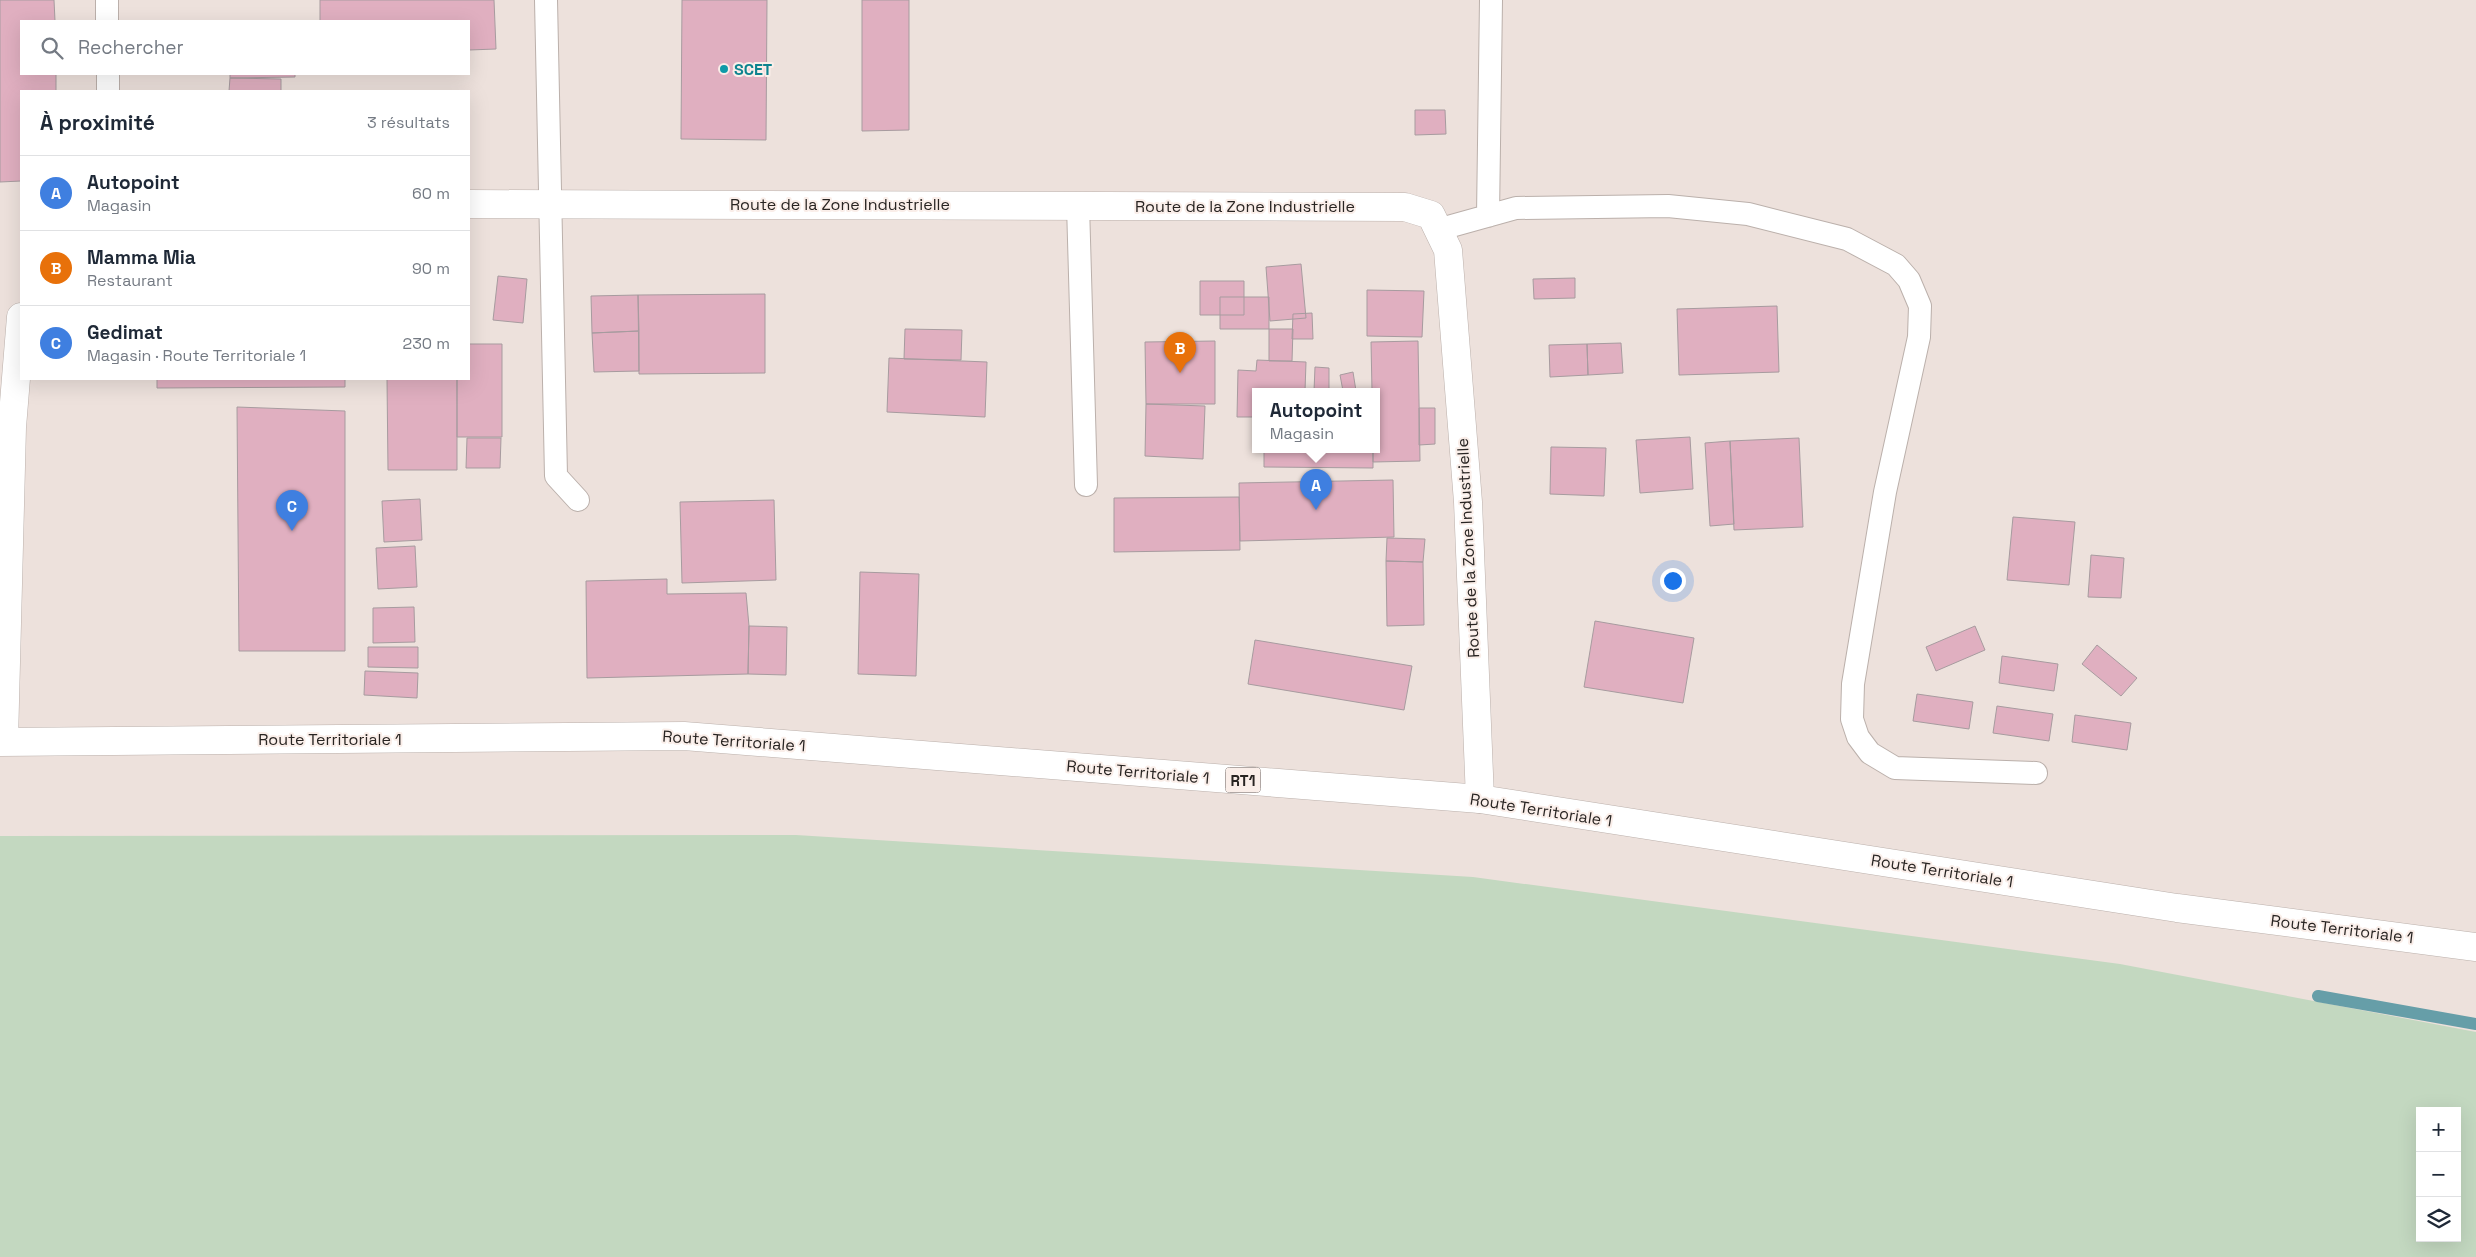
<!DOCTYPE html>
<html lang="fr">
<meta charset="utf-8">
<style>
:root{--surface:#fff;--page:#f2f2f3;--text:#1f2937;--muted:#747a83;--line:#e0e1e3;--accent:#7c3aed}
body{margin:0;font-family:"Space Grotesk",sans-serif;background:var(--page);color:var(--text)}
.controls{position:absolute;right:15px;bottom:15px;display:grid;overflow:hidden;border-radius:0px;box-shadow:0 5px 20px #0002}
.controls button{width:45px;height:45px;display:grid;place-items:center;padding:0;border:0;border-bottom:1px solid var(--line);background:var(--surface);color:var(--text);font:25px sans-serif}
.you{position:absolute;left:1672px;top:580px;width:18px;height:18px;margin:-12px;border:4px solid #fff;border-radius:50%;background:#1a73e8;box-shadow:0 0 0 8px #1a73e833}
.badge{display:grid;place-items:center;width:32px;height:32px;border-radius:50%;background:var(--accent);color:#fff;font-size:16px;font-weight:700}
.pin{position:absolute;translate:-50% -41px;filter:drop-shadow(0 1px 2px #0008)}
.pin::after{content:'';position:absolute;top:26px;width:18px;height:15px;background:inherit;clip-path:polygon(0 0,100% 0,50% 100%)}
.popup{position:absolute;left:1252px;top:388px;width:128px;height:65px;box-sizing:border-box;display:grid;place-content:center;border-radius:0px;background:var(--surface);filter:drop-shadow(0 1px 4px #0005);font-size:16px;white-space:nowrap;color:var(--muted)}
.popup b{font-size:19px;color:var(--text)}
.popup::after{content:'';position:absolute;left:50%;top:100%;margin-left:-10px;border:10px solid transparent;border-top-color:var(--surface)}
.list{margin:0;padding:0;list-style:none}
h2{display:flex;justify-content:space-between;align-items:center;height:65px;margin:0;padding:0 20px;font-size:21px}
h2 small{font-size:16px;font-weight:400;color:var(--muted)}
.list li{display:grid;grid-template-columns:32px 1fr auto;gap:15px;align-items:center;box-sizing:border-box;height:75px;padding:0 20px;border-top:1px solid var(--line)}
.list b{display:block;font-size:19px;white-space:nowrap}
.list p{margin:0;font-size:16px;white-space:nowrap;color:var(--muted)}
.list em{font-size:16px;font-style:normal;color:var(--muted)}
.icon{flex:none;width:28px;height:28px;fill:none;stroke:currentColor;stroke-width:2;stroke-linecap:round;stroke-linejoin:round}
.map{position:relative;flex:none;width:2476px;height:1257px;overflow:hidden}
.search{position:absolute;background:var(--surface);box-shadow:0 5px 20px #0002;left:20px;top:20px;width:450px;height:55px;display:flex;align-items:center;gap:12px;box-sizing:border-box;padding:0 18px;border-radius:0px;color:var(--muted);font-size:19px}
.panel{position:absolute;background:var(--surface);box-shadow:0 5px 20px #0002;left:20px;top:90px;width:450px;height:290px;border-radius:0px}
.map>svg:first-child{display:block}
.green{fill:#c3d8c0;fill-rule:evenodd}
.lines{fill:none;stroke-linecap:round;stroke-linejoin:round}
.stream{stroke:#669ea8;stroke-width:12}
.building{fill:#e0afc0;stroke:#a79b9f}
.service-casing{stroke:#bbb0ab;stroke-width:24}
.minor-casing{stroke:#bbb0ab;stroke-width:29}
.primary-casing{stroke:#bbb0ab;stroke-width:29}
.service{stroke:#fff;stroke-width:22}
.minor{stroke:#fff;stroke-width:28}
.primary{stroke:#fff;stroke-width:28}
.culture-dot{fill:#0f9aa8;stroke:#faeee9;stroke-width:2}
.labels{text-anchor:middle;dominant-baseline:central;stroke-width:4;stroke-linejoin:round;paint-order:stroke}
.shield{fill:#faeee9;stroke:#67615e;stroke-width:1}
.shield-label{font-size:15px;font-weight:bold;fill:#282422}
.culture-label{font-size:16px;font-weight:bold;fill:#0d838f;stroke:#faeee9;text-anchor:start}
.street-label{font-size:16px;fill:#282422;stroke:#faeee9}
</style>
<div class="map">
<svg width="2476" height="1257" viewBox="0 0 2476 1257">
<rect width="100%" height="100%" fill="#ede1dc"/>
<path class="green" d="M796,835L1473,877L2120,964L2476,1032V1257H0V836ZM2420,1111H2457V1238H2420Z"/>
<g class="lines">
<path class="stream" d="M2318,996L2476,1024"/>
</g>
<path class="building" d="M0,0H54L55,21H21V74H56V91H21V181L0,182Z
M320,0H494L496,49L469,50V21H320Z
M682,0H767L766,140L681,139Z
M862,0H909V130L862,131Z
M230,74H295V77L230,78Z
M230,78L281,79V91H229Z
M1415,110H1445L1446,134L1415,135Z
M1301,264L1306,318L1270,321L1266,267Z
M498,276L527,279L523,323L493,320Z
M1575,278V298L1534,299L1533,279Z
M1200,281H1244V315H1200Z
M1367,290L1424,291L1422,337L1367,336Z
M765,294V373L639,374L638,295Z
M638,295L639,331L592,333L591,296Z
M1220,297H1269V329H1220Z
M1777,306L1779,372L1679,375L1677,309Z
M1312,313L1313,339H1292L1293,314Z
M905,329L962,330L961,360L904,359Z
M1269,329H1293L1292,361H1269Z
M639,331V371L594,372L592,333Z
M1215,341V404H1146L1145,342Z
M1418,341L1420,461L1373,462V449H1376V391H1372L1371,342Z
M1621,343L1623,373L1588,375L1587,344Z
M469,344H502V437H457V379H469Z
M1587,344L1588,375L1550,377L1549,345Z
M889,358L987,362L985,417L887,412Z
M1257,360L1306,362L1305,391H1256V417H1237L1238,370L1256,371Z
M1315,367L1329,368V391H1314Z
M1353,372L1356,391H1343L1340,375Z
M157,379H345V387L157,388Z
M387,379H457V470H388Z
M1146,404L1205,406L1203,459L1145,456Z
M237,407L345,411V651H239Z
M1419,408H1435V444L1419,445Z
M1690,437L1693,489L1640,493L1636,440Z
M467,438H501L500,468H466Z
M1799,438L1803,527L1734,530L1730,441Z
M1730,441L1734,524L1710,526L1705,443Z
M1551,447L1606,448L1604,496L1550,494Z
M1264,449H1373V468L1264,467Z
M1393,480L1394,537L1240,541L1239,483Z
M1239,497L1240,550L1114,552V498Z
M420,499L422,540L384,542L382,501Z
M774,500L776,580L682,583L680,502Z
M2013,517L2075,522L2069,585L2007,580Z
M1387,538L1425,539L1423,562L1386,561Z
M415,546L417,587L378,589L376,548Z
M2091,555L2124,558L2121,598L2088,597Z
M1386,561L1423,562L1424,625L1387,626Z
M860,572L919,574L916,676L858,674Z
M667,579V594L746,593L749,626L748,674L587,678L586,581Z
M414,607L415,642L373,643V608Z
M1595,621L1694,638L1683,703L1584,687Z
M749,626L787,627L786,675L748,674Z
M1975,626L1985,650L1936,671L1926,647Z
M1255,640L1412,666L1404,710L1248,684Z
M2097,645L2137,678L2121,696L2082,664Z
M368,647H418V668L368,667Z
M2002,656L2058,664L2054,691L1999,683Z
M365,671L418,673L417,698L364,695Z
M1917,694L1973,702L1969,729L1913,721Z
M1997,706L2053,714L2049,741L1993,733Z
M2075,715L2131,723L2127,750L2072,742Z"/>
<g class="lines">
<g class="service-casing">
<path id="service" d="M107,0V21
M546,0L556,476L578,500
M108,74V91
M1078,205L1086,485
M1488,216L1491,0
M1437,230L1516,208L1668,206L1748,214L1847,239L1896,265L1909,280L1920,306L1919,337L1885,492L1853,684L1852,719L1858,737L1870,753L1895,768L2036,773"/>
</g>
<g class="minor-casing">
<path id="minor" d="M469,204L1405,207L1431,215L1448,250L1468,502L1480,799
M4,741L12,427L21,317"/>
</g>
<g class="primary-casing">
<path id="primary" d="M0,742L684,736L1480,799L2177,908L2476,947"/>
</g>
<use href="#service" class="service"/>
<use href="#minor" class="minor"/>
<use href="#primary" class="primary"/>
</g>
<circle class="culture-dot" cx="724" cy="69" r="5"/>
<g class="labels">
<rect class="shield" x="1225.5" y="767.5" width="35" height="25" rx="4"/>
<g class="shield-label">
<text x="1243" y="780">RT1</text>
</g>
<g class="culture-label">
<text x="734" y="69">SCET</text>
</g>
<g class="street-label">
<text x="840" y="204">Route de la Zone Industrielle</text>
<text x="1245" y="206">Route de la Zone Industrielle</text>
<text transform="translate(1468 548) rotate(-93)">Route de la Zone Industrielle</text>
<text x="330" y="739">Route Territoriale 1</text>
<text transform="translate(734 741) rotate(4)">Route Territoriale 1</text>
<text transform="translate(1138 772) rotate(5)">Route Territoriale 1</text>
<text transform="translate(1541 810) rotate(9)">Route Territoriale 1</text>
<text transform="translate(1942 871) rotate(9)">Route Territoriale 1</text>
<text transform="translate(2342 929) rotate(7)">Route Territoriale 1</text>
</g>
</g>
</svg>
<div class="controls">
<button>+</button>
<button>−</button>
<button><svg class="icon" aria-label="layers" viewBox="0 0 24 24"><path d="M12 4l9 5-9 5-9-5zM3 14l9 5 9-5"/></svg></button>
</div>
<div class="you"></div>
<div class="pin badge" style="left:1316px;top:510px;background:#3f7fe0">A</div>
<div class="popup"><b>Autopoint</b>Magasin</div>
<div class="pin badge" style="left:1180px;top:373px;background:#e8710a">B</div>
<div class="pin badge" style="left:292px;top:531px;background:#3f7fe0">C</div>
<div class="search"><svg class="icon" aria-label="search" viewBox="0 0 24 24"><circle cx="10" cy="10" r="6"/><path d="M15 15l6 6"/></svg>Rechercher</div>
<section class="panel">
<h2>À proximité<small>3 résultats</small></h2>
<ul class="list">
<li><span class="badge" style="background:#3f7fe0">A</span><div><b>Autopoint</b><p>Magasin</p></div><em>60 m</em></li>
<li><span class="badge" style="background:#e8710a">B</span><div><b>Mamma Mia</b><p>Restaurant</p></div><em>90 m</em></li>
<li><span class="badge" style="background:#3f7fe0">C</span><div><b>Gedimat</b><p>Magasin · Route Territoriale 1</p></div><em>230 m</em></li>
</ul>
</section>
</div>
